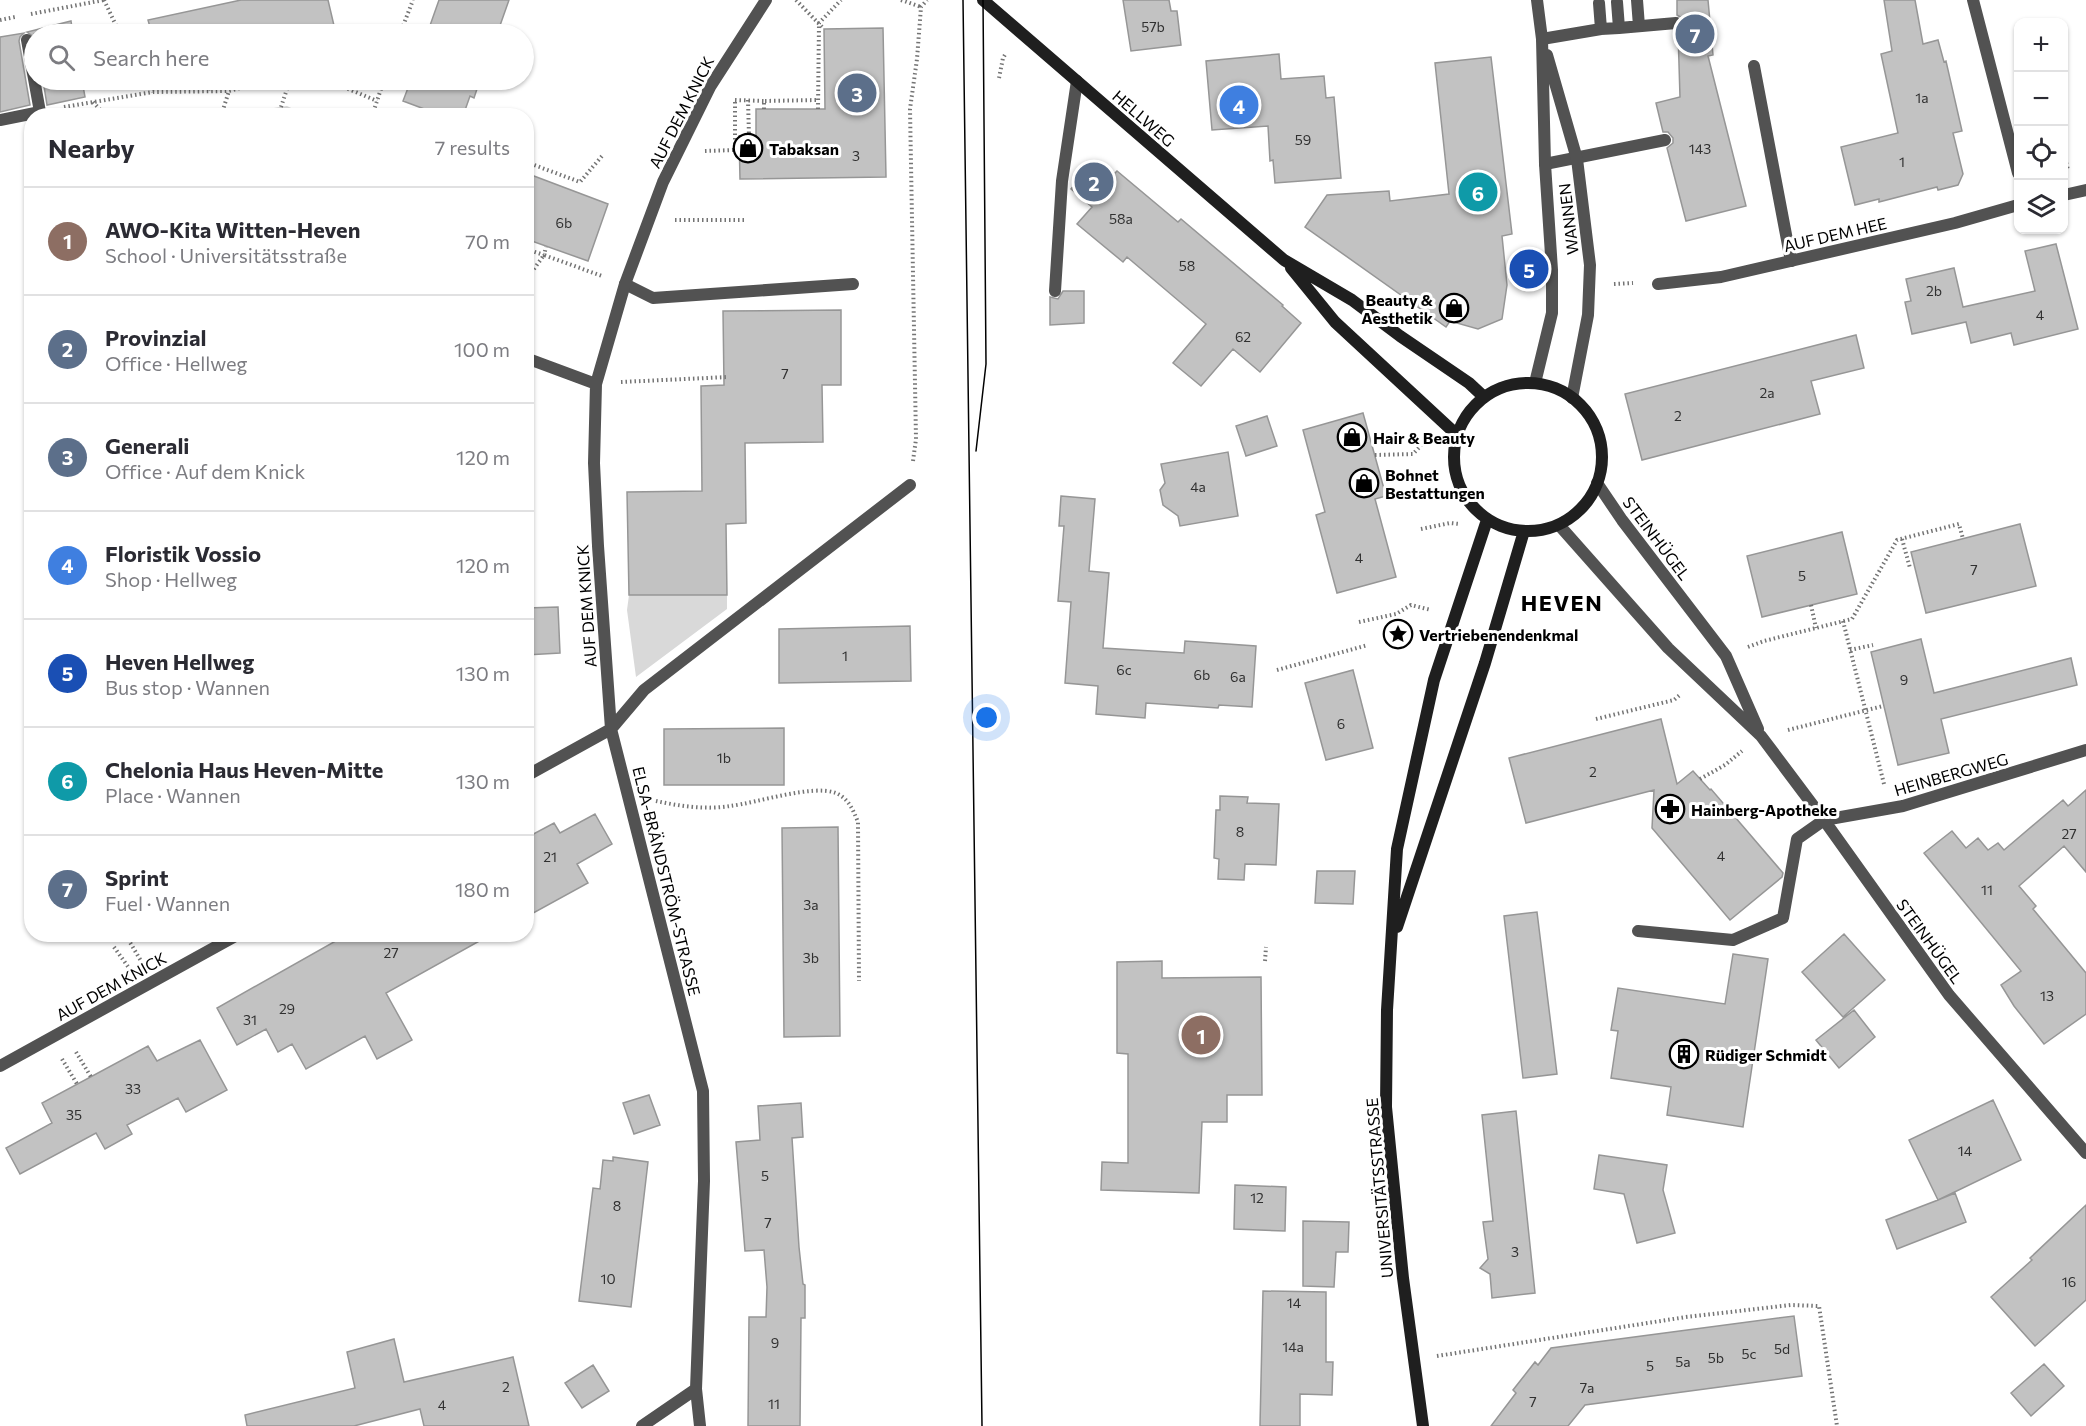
<!DOCTYPE html>
<meta charset="utf-8">
<style>
:root{--surface:#fff;--page:#f2f2f3;--text:#2b2b33;--muted:#7c7c81;--line:#e1e1e2;--accent:#000}
body{margin:0;font-family:Commissioner,sans-serif;background:var(--page);color:var(--text)}
.controls{position:absolute;right:18px;top:18px;display:grid;overflow:hidden;border-radius:12px;box-shadow:0 2px 4px #0004}
.controls button{width:54px;height:54px;display:grid;place-items:center;padding:0;border:0;border-bottom:2px solid var(--line);background:var(--surface);color:var(--text);font:30px sans-serif}
.you{position:absolute;left:987px;top:718px;width:21px;height:21px;margin:-15px;border:4px solid #fff;border-radius:50%;background:#1a73e8;box-shadow:0 0 0 9px #1a73e833}
.badge{display:grid;place-items:center;width:39px;height:39px;border-radius:50%;background:var(--accent);color:#fff;font-size:20px;font-weight:700}
.pin{position:absolute;translate:-50% -50%;border:3px solid #fff;box-shadow:0 2px 6px #0006}
.list{margin:0;padding:0;list-style:none}
h2{display:flex;justify-content:space-between;align-items:center;height:78px;margin:0;padding:0 24px;font-size:26px}
h2 small{font-size:20px;font-weight:400;color:var(--muted)}
.list li{display:grid;grid-template-columns:39px 1fr auto;gap:18px;align-items:center;box-sizing:border-box;height:108px;padding:0 24px;border-top:2px solid var(--line)}
.list b{display:block;font-size:22px;white-space:nowrap}
.list p{margin:0;font-size:20px;white-space:nowrap;color:var(--muted)}
.list em{font-size:20px;font-style:normal;color:var(--muted)}
.icon{flex:none;width:33px;height:33px;fill:none;stroke:currentColor;stroke-width:2;stroke-linecap:round;stroke-linejoin:round}
.map{position:relative;flex:none;width:2086px;height:1426px;overflow:hidden}
.search{position:absolute;background:var(--surface);box-shadow:0 2px 4px #0004;left:24px;top:24px;width:510px;height:66px;display:flex;align-items:center;gap:15px;box-sizing:border-box;padding:0 21px;border-radius:33px;color:var(--muted);font-size:22px}
.panel{position:absolute;background:var(--surface);box-shadow:0 2px 4px #0004;left:24px;top:108px;width:510px;height:834px;border-radius:24px}
.map>svg:first-child{display:block}
.green{fill:#d9d9d9}
.building{fill:#c2c2c2;stroke:#969696;stroke-width:1.5}
.lines{fill:none;stroke-linecap:round;stroke-linejoin:round}
.path{stroke:#747474;stroke-width:4;stroke-dasharray:1.5 3;stroke-linecap:butt}
.lane{stroke:#525252;stroke-width:12}
.street{stroke:#525252;stroke-width:12}
.secondary{stroke:#1f1f1f;stroke-width:12}
.tram{stroke:#000;stroke-width:1.5}
.labels{text-anchor:middle;dominant-baseline:central;stroke-width:6;stroke-linejoin:round;paint-order:stroke}
.number-label{font-size:14px;fill:#303030}
.street-label{font-size:16px;fill:#000;stroke:#fff}
.poi-label{font-size:16px;font-weight:bold;fill:#000;stroke:#fff;text-anchor:start}
.district-label{font-size:22px;font-weight:bold;letter-spacing:1.5px;fill:#000;stroke:#fff}
</style>
<div class="map">
<svg width="2086" height="1426" viewBox="0 0 2086 1426">
<rect width="100%" height="100%" fill="#fff"/>
<path class="green" d="M287,106L306,115H234L235,114Z
M629,595H727V609L636,677L627,610Z"/>
<path class="building" d="M241,0H328L336,34H152L148,20Z
M439,0H509L497,34H427Z
M1123,0H1169L1171,11H1177L1181,45L1131,51Z
M1677,0H1708L1713,55L1708,56L1746,206L1686,221L1667,148L1673,143V138L1668,132H1663L1656,103L1680,97L1678,31L1683,27L1684,23L1682,18L1677,15Z
M1884,0H1915L1923,44L1938,40L1944,62L1946,61L1962,131L1953,133L1963,174L1958,185L1938,190L1937,187L1879,202V199L1855,205L1841,147L1898,133L1881,54L1892,51Z
M71,21L73,34H34V37L27,32Z
M883,28L886,177L740,179L739,136H756V109H825L824,29Z
M24,33L20,37L19,41L30,105L0,112V37Z
M1279,54L1281,79L1324,76L1326,98L1334,97L1341,178L1275,183L1273,160L1270,161L1268,126L1212,130L1206,61Z
M1491,57L1512,234L1502,236L1507,285L1502,319L1478,329L1450,321L1446,327L1305,227L1327,195L1389,191L1390,201L1449,194L1435,63Z
M43,80H82L85,97L47,105Z
M411,80H480L474,98L470,96L463,116H443L403,101Z
M1093,163L1111,177L1117,171L1178,222L1181,219L1283,305L1282,306L1301,323L1260,372L1233,349L1201,386L1173,363L1206,324L1127,257L1123,262L1077,224L1092,207L1071,189Z
M526,173L608,204L588,261L526,239Z
M2056,244L2078,329L2014,345L2011,333L1971,343L1966,322L1912,334L1905,302L1911,301L1906,279L1954,268L1963,307L2035,291L2025,251Z
M1063,291H1084V323L1050,325V297L1058,299Z
M841,310V385H822L823,442L745,443L746,523L726,524L727,595H629L627,492L702,491L701,386L724,385L723,311Z
M1856,335L1864,368L1811,381L1820,414L1642,460L1625,394Z
M1363,413L1386,496L1375,499L1396,577L1337,593L1316,515L1325,512L1303,430Z
M1267,416L1277,446L1246,456L1236,426Z
M1228,452L1238,516L1180,526L1178,516L1163,505L1160,490L1165,483L1161,464Z
M1061,496L1095,499L1089,571L1109,573L1103,648L1184,653L1185,641L1256,646L1252,707L1219,705L1218,708L1146,703L1145,718L1096,714L1098,686L1065,683L1071,602L1058,601L1064,526H1059Z
M2020,524L2036,586L1926,613L1911,552Z
M1842,532L1857,594L1762,617L1747,556Z
M558,607L560,653L526,655V608Z
M910,626L911,681L779,683V629Z
M1921,639L1934,693L2071,658L2077,685L1941,719L1949,753L1898,765L1871,652Z
M1353,670L1373,748L1326,760L1305,683Z
M1661,719L1677,784L1693,771L1710,790L1711,789L1783,873L1782,877L1730,920L1652,828L1654,790L1526,823L1509,758Z
M784,728V785H664V729Z
M2086,790V872L2064,846L2019,886L2036,906L2033,909L2086,973V1014L2044,1044L2014,1006L2001,985L2021,971L1924,853L1952,831L1966,848L1978,838L1988,850L1998,843L2004,850L2063,800L2068,806Z
M1220,796L1248,797L1247,803L1279,804L1276,865L1245,864L1244,880L1218,879L1219,859L1214,858L1216,810H1220Z
M595,814L612,844L577,864L588,883L526,917V838L554,823L560,833Z
M838,827L840,1036L784,1037L782,828Z
M1317,871H1355L1353,904L1315,903Z
M1537,912L1557,1074L1523,1078L1504,916Z
M348,934H492L386,993L412,1040L377,1059L365,1036L306,1069L292,1044L278,1052L266,1029L237,1045L217,1008Z
M1844,934L1885,980L1843,1017L1802,972Z
M1733,954L1768,959L1743,1127L1667,1115L1671,1087L1611,1078L1618,1031L1611,1030L1618,988L1725,1004Z
M1162,961V978L1261,977L1262,1095H1227V1122H1202L1199,1193L1101,1190L1102,1162L1128,1163V1054L1117,1053V962Z
M1854,1010L1875,1037L1839,1068L1816,1040Z
M200,1040L227,1090L186,1112L178,1098L127,1125L132,1134L105,1149L96,1133L20,1174L6,1148L52,1123L42,1103L148,1046L157,1061Z
M649,1095L660,1125L634,1134L623,1103Z
M1993,1100L2021,1160L1938,1200L1955,1193L1966,1222L1897,1249L1886,1220L1938,1200L1909,1140Z
M801,1103L803,1137L792,1138L799,1247L803,1284L805,1285V1318H801L800,1426H748L749,1317H766L767,1287L764,1250L745,1251L736,1142L760,1140L758,1106Z
M1516,1111L1535,1293L1492,1298L1490,1274L1480,1268L1488,1259L1483,1222L1493,1221L1482,1115Z
M1599,1155L1667,1165L1663,1190L1675,1233L1637,1243L1624,1194L1594,1189Z
M613,1157L648,1162L631,1307L579,1301L593,1188L600,1189L603,1160L613,1161Z
M1235,1185L1286,1187L1285,1231L1234,1229Z
M2086,1205V1300L2035,1346L1991,1297L2032,1260L2030,1258Z
M1303,1221L1349,1222L1348,1252H1336L1334,1287L1303,1286Z
M1263,1291L1326,1292V1362H1333L1332,1395L1300,1394V1426H1260Z
M1794,1316L1802,1376L1585,1405L1568,1426H1491L1516,1393L1513,1390L1535,1362L1538,1365L1551,1348Z
M394,1339L404,1382L513,1357L529,1426H424L420,1409L354,1426H247L245,1415L355,1388L347,1352Z
M2044,1364L2064,1386L2031,1416L2011,1393Z
M593,1365L609,1391L582,1408L565,1383Z"/>
<g class="lines">
<path class="path" d="M104,0L120,34
M796,0L824,29
M901,0L921,7
M31,14L104,0
M0,20L15,17
M400,34L413,0
M999,78L1003,58L1006,53
M146,80L153,92
M208,80L211,91
M327,80L377,101
M735,100L764,101
M748,100L749,136
M93,102L106,116
M64,107L153,92L229,91L270,80
M281,107L290,80
M764,109V101L818,100
M818,109L819,23L841,0
M221,116L229,91
M372,116L384,80
M705,151L735,150V100
M2064,154L2068,170
M526,162L580,182L602,156
M675,220H747
M526,249L544,255L546,247
M526,280L544,255L602,276
M1614,284L1633,283
M621,382L728,377
M526,393H528
M1375,455L1413,454L1427,439
M913,461L916,439L910,109L917,59L921,7L927,0
M1421,529L1450,523L1460,524
M1902,539L1910,568
M1811,605L1816,628
M1843,621L1884,784
M1359,622L1396,614L1411,605L1431,610
M1748,647L1764,641L1852,619L1897,540L1959,524L1963,539
M1850,650L1873,645
M1277,670L1368,645
M1596,719L1674,700L1681,694
M1788,730L1883,706
M1700,779L1725,765L1742,751
M656,801C679,806 706,810 730,806C757,803 812,784 836,793C849,799 853,810 858,822L859,981
M128,939L141,961
M114,947L129,968
M1265,961L1266,947
M76,1052L91,1077
M62,1059L77,1084
M1437,1356L1686,1317L1791,1305L1819,1306L1837,1426"/>
<path class="lane" d="M1637,0L1639,26
M1619,28L1676,23
M1601,29L1619,28L1617,2
M1542,39L1601,29L1599,3
M1754,66L1791,261
M0,120L40,112L27,40
M1545,164L1665,140
M625,284L653,298L853,284
M1055,291L1062,181L1077,81
M1638,931L1733,940L1783,918L1797,839L1824,820"/>
<path class="street" d="M1973,0L2018,173
M1547,55L1577,159L1590,265L1588,315L1572,398
M2064,195L2086,190
M1658,284L1721,277L1955,223L2018,205
M526,358L596,384
M1535,383L1552,313V270L1545,164L1542,39L1537,0
M1597,483L1622,520L1726,656L1758,729
M1559,525L1668,648L1761,736L1824,820L1949,995L2086,1153
M526,776L611,729L598,546L594,463L596,384L625,284L663,182L710,87L766,0
M1824,820L1903,806L2086,750
M0,1066L239,934
M642,1426L696,1389
M700,1426L696,1389L704,1181L703,1091L611,729L644,690L910,485"/>
<path class="secondary" d="M983,0L1284,260L1352,300L1400,336L1469,383L1484,397
M1291,268L1335,322L1457,435
M1454 457a74 74 0 1 1 148 0a74 74 0 1 1-148 0Z
M1397,927L1485,663L1524,531
M1423,1426L1403,1278L1386,1107L1387,1010L1397,849L1434,680L1487,520"/>
<path class="tram" d="M963,0L982,1426
M976,451L986,364L983,0"/>
</g>
<defs>
<g id="shop-ring" transform="scale(1.5)"><circle r="9.5" fill="#fff" stroke="#000" stroke-width="1.5"/><path d="M-5-2.5h2.3a2.7 3.5 0 0 1 5.4 0H5L5.5 6h-11ZM-1.5-2.5h3a1.5 2.3 0 0 0-3 0Z" fill="#000"/></g>
<g id="sight-ring" transform="scale(1.5)"><circle r="9.5" fill="#fff" stroke="#000" stroke-width="1.5"/><path d="M0-6L1.8-2.2L6-1.7L2.9 1.2L3.7 5.4L0 3.3L-3.7 5.4L-2.9 1.2L-6-1.7L-1.8-2.2Z" fill="#000"/></g>
<g id="pharmacy-ring" transform="scale(1.5)"><circle r="9.5" fill="#fff" stroke="#000" stroke-width="1.5"/><path d="M-2-6h4v4h4v4h-4v4h-4v-4h-4v-4h4Z" fill="#000"/></g>
<g id="building-ring" transform="scale(1.5)"><circle r="9.5" fill="#fff" stroke="#000" stroke-width="1.5"/><path d="M-4-6H4V6H1V3H-1V6H-4ZM-2.5-4.3h1.7v1.8h-1.7ZM.8-4.3h1.7v1.8H.8ZM-2.5-1h1.7V.8h-1.7ZM.8-1h1.7V.8H.8Z" fill="#000"/></g>
</defs>
<g fill-rule="evenodd">
<use href="#shop-ring" x="748" y="148"/>
<use href="#shop-ring" x="1454" y="308"/>
<use href="#shop-ring" x="1352" y="437"/>
<use href="#shop-ring" x="1364" y="483"/>
<use href="#sight-ring" x="1398" y="634"/>
<use href="#pharmacy-ring" x="1670" y="809"/>
<use href="#building-ring" x="1684" y="1054"/>
</g>
<g class="labels">
<g class="number-label">
<text x="1153" y="26">57b</text>
<text x="1922" y="97">1a</text>
<text x="1303" y="139">59</text>
<text x="1700" y="148">143</text>
<text x="856" y="155">3</text>
<text x="1902" y="161">1</text>
<text x="1121" y="218">58a</text>
<text x="564" y="222">6b</text>
<text x="1187" y="265">58</text>
<text x="1934" y="290">2b</text>
<text x="2040" y="314">4</text>
<text x="1243" y="336">62</text>
<text x="785" y="373">7</text>
<text x="1767" y="392">2a</text>
<text x="1678" y="415">2</text>
<text x="1198" y="486">4a</text>
<text x="1359" y="557">4</text>
<text x="1974" y="569">7</text>
<text x="1802" y="575">5</text>
<text x="845" y="655">1</text>
<text x="1124" y="669">6c</text>
<text x="1202" y="674">6b</text>
<text x="1238" y="676">6a</text>
<text x="1904" y="679">9</text>
<text x="1341" y="723">6</text>
<text x="724" y="757">1b</text>
<text x="1593" y="771">2</text>
<text x="1240" y="831">8</text>
<text x="2069" y="833">27</text>
<text x="1721" y="855">4</text>
<text x="550" y="856">21</text>
<text x="1987" y="889">11</text>
<text x="811" y="904">3a</text>
<text x="391" y="952">27</text>
<text x="811" y="957">3b</text>
<text x="2047" y="995">13</text>
<text x="287" y="1008">29</text>
<text x="250" y="1019">31</text>
<text x="133" y="1088">33</text>
<text x="74" y="1114">35</text>
<text x="1965" y="1150">14</text>
<text x="765" y="1175">5</text>
<text x="1257" y="1197">12</text>
<text x="617" y="1205">8</text>
<text x="768" y="1222">7</text>
<text x="1515" y="1251">3</text>
<text x="608" y="1278">10</text>
<text x="2069" y="1281">16</text>
<text x="1294" y="1302">14</text>
<text x="775" y="1342">9</text>
<text x="1293" y="1346">14a</text>
<text x="1782" y="1348">5d</text>
<text x="1749" y="1353">5c</text>
<text x="1716" y="1357">5b</text>
<text x="1683" y="1361">5a</text>
<text x="1650" y="1365">5</text>
<text x="506" y="1386">2</text>
<text x="1587" y="1387">7a</text>
<text x="1533" y="1401">7</text>
<text x="774" y="1403">11</text>
<text x="442" y="1404">4</text>
</g>
<g class="street-label">
<text transform="translate(681 112) rotate(-63)">AUF DEM KNICK</text>
<text transform="translate(1144 118) rotate(41)">HELLWEG</text>
<text transform="translate(1568 219) rotate(-97)">WANNEN</text>
<text transform="translate(1835 234) rotate(-13)">AUF DEM HEE</text>
<text transform="translate(1657 538) rotate(53)">STEINHÜGEL</text>
<text transform="translate(586 606) rotate(-94)">AUF DEM KNICK</text>
<text transform="translate(1951 774) rotate(-16)">HEINBERGWEG</text>
<text transform="translate(667 881) rotate(76)">ELSA-BRÄNDSTRÖM-STRASSE</text>
<text transform="translate(1930 941) rotate(54)">STEINHÜGEL</text>
<text transform="translate(111 986) rotate(-29)">AUF DEM KNICK</text>
<text transform="translate(1379 1188) rotate(-95)">UNIVERSITÄTSSTRASSE</text>
</g>
<g class="poi-label">
<text x="769" y="148">Tabaksan</text>
<text x="1433" y="299" text-anchor="end">Beauty &amp;<tspan x="1433" dy="18">Aesthetik</tspan></text>
<text x="1373" y="437">Hair &amp; Beauty</text>
<text x="1385" y="474">Bohnet<tspan x="1385" dy="18">Bestattungen</tspan></text>
<text x="1419" y="634">Vertriebenendenkmal</text>
<text x="1691" y="809">Hainberg-Apotheke</text>
<text x="1705" y="1054">Rüdiger Schmidt</text>
</g>
<g class="district-label">
<text x="1562" y="602">HEVEN</text>
</g>
</g>
</svg>
<div class="controls">
<button>+</button>
<button>−</button>
<button><svg class="icon" aria-label="locate" viewBox="0 0 24 24"><circle cx="12" cy="12" r="6"/><path d="M12 2v4M12 18v4M2 12h4M18 12h4"/></svg></button>
<button><svg class="icon" aria-label="layers" viewBox="0 0 24 24"><path d="M12 4l9 5-9 5-9-5zM3 14l9 5 9-5"/></svg></button>
</div>
<div class="you"></div>
<div class="pin badge" style="left:1201px;top:1035px;background:#8d6e63">1</div>
<div class="pin badge" style="left:1094px;top:182px;background:#5c6f8a">2</div>
<div class="pin badge" style="left:857px;top:93px;background:#5c6f8a">3</div>
<div class="pin badge" style="left:1239px;top:105px;background:#3f7fe0">4</div>
<div class="pin badge" style="left:1529px;top:269px;background:#1a4fb4">5</div>
<div class="pin badge" style="left:1478px;top:192px;background:#0f9aa8">6</div>
<div class="pin badge" style="left:1695px;top:34px;background:#5c6f8a">7</div>
<div class="search"><svg class="icon" aria-label="search" viewBox="0 0 24 24"><circle cx="10" cy="10" r="6"/><path d="M15 15l6 6"/></svg>Search here</div>
<section class="panel">
<h2>Nearby<small>7 results</small></h2>
<ul class="list">
<li><span class="badge" style="background:#8d6e63">1</span><div><b>AWO-Kita Witten-Heven</b><p>School · Universitätsstraße</p></div><em>70 m</em></li>
<li><span class="badge" style="background:#5c6f8a">2</span><div><b>Provinzial</b><p>Office · Hellweg</p></div><em>100 m</em></li>
<li><span class="badge" style="background:#5c6f8a">3</span><div><b>Generali</b><p>Office · Auf dem Knick</p></div><em>120 m</em></li>
<li><span class="badge" style="background:#3f7fe0">4</span><div><b>Floristik Vossio</b><p>Shop · Hellweg</p></div><em>120 m</em></li>
<li><span class="badge" style="background:#1a4fb4">5</span><div><b>Heven Hellweg</b><p>Bus stop · Wannen</p></div><em>130 m</em></li>
<li><span class="badge" style="background:#0f9aa8">6</span><div><b>Chelonia Haus Heven-Mitte</b><p>Place · Wannen</p></div><em>130 m</em></li>
<li><span class="badge" style="background:#5c6f8a">7</span><div><b>Sprint</b><p>Fuel · Wannen</p></div><em>180 m</em></li>
</ul>
</section>
</div>
